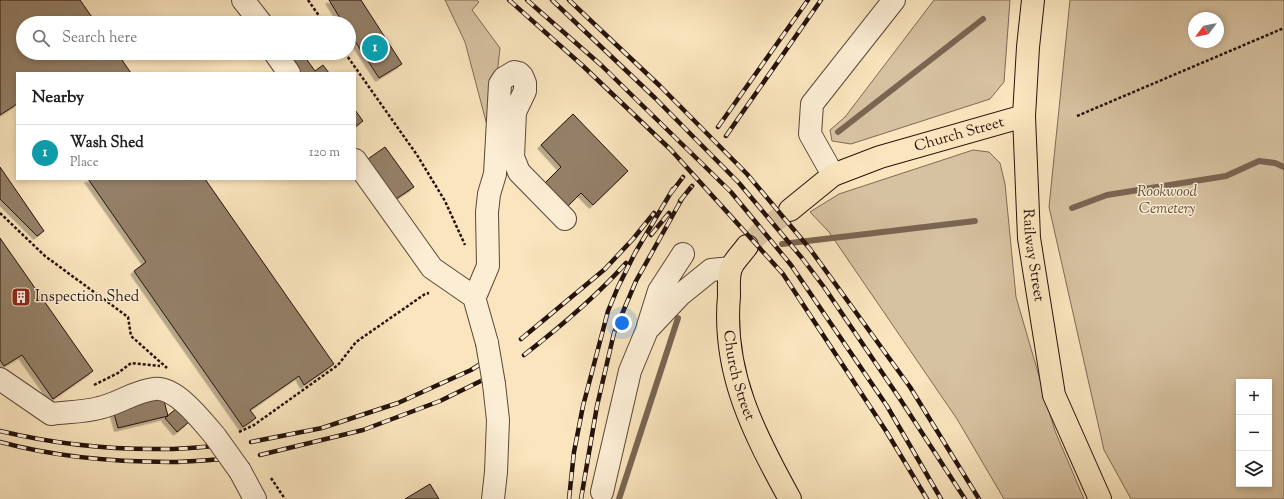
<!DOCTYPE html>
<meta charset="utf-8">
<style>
:root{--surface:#fff;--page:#f6f6f6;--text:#222;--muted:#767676;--line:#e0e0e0;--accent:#8f2418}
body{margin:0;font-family:"Sorts Mill Goudy",serif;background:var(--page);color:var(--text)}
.controls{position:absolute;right:12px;bottom:12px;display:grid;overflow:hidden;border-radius:0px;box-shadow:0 2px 6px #0003}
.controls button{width:36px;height:36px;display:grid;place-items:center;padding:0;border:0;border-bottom:1px solid var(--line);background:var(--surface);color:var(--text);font:20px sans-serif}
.compass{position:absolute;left:1188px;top:12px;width:36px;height:36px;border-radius:50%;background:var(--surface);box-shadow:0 2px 6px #0003;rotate:238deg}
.you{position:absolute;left:622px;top:323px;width:14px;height:14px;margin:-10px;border:3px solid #fff;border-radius:50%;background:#1a73e8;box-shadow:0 0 0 6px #1a73e833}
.badge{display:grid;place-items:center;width:26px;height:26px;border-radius:50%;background:var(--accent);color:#fff;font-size:13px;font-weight:700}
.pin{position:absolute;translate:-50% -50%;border:2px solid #fff;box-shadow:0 1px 4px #0006}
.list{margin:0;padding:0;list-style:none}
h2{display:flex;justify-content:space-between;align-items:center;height:52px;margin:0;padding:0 16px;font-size:17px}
h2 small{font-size:13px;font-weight:400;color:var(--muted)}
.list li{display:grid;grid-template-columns:26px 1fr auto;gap:12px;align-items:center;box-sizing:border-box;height:56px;padding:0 16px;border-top:1px solid var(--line)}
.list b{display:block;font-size:15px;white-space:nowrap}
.list p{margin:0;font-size:13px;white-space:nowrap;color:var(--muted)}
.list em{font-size:13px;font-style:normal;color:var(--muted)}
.icon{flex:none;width:22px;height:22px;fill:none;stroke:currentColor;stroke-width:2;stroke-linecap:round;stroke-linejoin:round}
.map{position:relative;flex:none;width:1284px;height:499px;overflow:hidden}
.search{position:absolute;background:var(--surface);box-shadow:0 2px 6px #0003;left:16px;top:16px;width:340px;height:44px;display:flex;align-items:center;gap:10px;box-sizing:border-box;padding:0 14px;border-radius:22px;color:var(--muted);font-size:15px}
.panel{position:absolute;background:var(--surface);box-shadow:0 2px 6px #0003;left:16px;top:72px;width:340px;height:108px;border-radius:0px}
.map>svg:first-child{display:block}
.green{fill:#d6c1a0;stroke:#7e6a56;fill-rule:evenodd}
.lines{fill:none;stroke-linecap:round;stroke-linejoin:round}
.stream{stroke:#7a6552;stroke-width:6}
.building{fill:#948068;stroke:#25120b;filter:url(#shadow)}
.major-tunnel{stroke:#dac5a3;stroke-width:22;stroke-dasharray:22 11;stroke-linecap:butt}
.minor-casing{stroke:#5a4738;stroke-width:24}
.major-casing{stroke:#25120b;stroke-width:24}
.path{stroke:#25120b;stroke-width:2.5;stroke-dasharray:3 2;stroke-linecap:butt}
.minor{stroke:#fceed5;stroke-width:22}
.major{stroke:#fae5be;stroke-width:22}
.rail-casing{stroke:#25120b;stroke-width:4.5}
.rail{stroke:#fceed5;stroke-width:3;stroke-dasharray:9;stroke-linecap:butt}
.minor-bridge-casing{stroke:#5a4738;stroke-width:24;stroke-linecap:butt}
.minor-bridge{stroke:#fceed5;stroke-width:22}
.labels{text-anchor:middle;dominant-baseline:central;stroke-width:3;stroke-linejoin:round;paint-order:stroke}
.street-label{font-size:15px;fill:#25120b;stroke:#fceed5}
.park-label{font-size:15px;font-style:italic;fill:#634f3f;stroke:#fceed5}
.poi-label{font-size:15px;fill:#25120b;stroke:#fceed5;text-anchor:start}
</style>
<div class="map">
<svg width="1284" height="499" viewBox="0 0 1284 499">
<defs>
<filter id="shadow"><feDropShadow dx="-3.5" dy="3.5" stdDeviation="0" flood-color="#0004"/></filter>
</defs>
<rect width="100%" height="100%" fill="#fae5be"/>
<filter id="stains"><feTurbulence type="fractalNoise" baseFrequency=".005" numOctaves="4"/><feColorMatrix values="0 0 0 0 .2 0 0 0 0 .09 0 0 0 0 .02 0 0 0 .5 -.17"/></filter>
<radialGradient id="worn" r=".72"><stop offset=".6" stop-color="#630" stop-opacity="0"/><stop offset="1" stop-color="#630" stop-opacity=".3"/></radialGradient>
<path class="green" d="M445,0H477L479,2L472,10L500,48L491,130L488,129L465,42Z
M934,0H1010L1004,82L990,99L851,144L832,141L830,130L845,117Z
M1070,0H1284V499H1131L1104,450L1049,207ZM1194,18H1218V42H1194ZM1239,382H1269V484H1239Z
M973,150L989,152L1000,163L1005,184L1016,297L1055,431L1084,499H1004L957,419L829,232L810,212L839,194Z"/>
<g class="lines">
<path class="stream" d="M838,132L983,19
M1072,208L1107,195L1226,176L1259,161L1275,163L1284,167
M782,244L975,221
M619,499L678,318"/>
</g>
<path class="building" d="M0,0H80L96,23H23V53H117L131,73H17V104L0,115Z
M329,0H361L402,64L379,78L349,32V23H343Z
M284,53H302L315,71L323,65L329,73H298Z
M355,110L363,121L355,127Z
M573,114L628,171L593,205L581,193L568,206L545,183L561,167L541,145Z
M385,147L414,187L393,201L365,161Z
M0,167L44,231L37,236L0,199Z
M88,179H205L334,364L304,385L299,376L250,410L256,418L243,427L134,271L146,262Z
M0,238L93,371L53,399L22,355L4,366L0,360Z
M163,397L168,416L118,428L113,410Z
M177,408L189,422L177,432L165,418Z
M430,484L439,499H405Z"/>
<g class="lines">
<path class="major-tunnel" d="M747,246L761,232L790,210"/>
<g class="minor-casing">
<path id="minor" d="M243,0L261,23
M275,53L289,73
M355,160L432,268L474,297L487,343
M833,175L810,134L812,104L894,0
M474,297L477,292L488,266L487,212L489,194L495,174L500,84L504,78L514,72L519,73L522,76L525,83V91L515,112L513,157L519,172L565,219
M648,326L659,291L683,254
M0,379L51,414C66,412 84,412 99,408C118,404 135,391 154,389C176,386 202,421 215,436
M240,471L255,499
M602,492L630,371L647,330L680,295L711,270L731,268
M493,499L496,472L498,420L494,384"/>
</g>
<g class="major-casing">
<g id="major">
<path id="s1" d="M1033,0L1028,47L1024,116L1029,238L1054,395L1100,499"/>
<path id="s2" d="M790,210L833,175L880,157L1024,116"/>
<path id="s3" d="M747,246C743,252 733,262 731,268C728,276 729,287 729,296C722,372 754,434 790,499"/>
</g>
</g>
<path class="path" d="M308,0L324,23
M345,53L417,155L445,201L465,245
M1077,116L1284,28
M0,213L45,256L128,317L131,336L167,368
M94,385L118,373L131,363L160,366
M239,432L254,425L338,365L356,342L425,294L429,293
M271,478L285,499"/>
<use href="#minor" class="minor"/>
<use href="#major" class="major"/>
<g class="rail-casing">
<path id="rail" d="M509,0L583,66L671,150L783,274L886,431L927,499
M527,0L601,65L731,192L791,265L887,406L941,499
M552,0L655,98L739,183L802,258L824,287L900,399L965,499
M569,0L660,86L747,174L810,249L910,387L979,499
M718,127L808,0
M726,136L821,0
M671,193L683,177
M680,201L692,186
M651,235L669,213
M521,339L605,269L633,239L654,213
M524,355C560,327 595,298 626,263
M0,431C54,444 112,450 167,449C184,449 200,447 216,446
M0,442C55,457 113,462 170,462C188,462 207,460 225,459
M251,442L322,428L398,403L471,370L490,358
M260,455L363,430L440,401L493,375
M569,499L574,452L583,406L608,311L618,287L635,253L673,189
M581,499L597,406L614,333L636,281L683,197"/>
</g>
<use href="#rail" class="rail"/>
<g class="minor-bridge-casing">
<path id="minor-bridge" d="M487,343L494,384
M215,436L240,471"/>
</g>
<use href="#minor-bridge" class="minor-bridge"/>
</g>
<defs>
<g id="building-square" transform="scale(1)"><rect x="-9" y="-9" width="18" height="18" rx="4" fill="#8f2418" stroke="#fceed5"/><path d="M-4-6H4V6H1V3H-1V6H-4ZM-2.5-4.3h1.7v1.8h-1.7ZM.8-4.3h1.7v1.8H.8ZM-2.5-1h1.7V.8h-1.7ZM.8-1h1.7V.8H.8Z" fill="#fff"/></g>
</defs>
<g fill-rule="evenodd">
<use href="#building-square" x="21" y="297"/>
</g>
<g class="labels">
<g class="street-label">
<text stroke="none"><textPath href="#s2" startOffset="188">Church Street</textPath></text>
<text stroke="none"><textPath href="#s1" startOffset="256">Railway Street</textPath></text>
<text stroke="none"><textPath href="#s3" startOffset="136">Church Street</textPath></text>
</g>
<g class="park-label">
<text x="1167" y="192">Rookwood<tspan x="1167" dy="17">Cemetery</tspan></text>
</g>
<g class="poi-label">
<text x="35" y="297">Inspection Shed</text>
</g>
</g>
<rect width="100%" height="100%" filter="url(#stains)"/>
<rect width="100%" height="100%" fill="url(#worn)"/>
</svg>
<div class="controls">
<button>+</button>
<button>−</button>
<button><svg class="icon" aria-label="layers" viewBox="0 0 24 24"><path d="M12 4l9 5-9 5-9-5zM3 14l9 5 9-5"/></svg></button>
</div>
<svg class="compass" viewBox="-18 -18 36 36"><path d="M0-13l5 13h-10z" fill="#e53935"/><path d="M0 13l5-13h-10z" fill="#767676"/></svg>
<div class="you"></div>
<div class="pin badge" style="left:375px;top:48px;background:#0f9aa8">1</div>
<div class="search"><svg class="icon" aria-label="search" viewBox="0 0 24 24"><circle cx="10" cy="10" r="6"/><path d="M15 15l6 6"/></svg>Search here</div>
<section class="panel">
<h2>Nearby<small></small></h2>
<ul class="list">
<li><span class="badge" style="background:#0f9aa8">1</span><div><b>Wash Shed</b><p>Place</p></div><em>120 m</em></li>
</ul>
</section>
</div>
